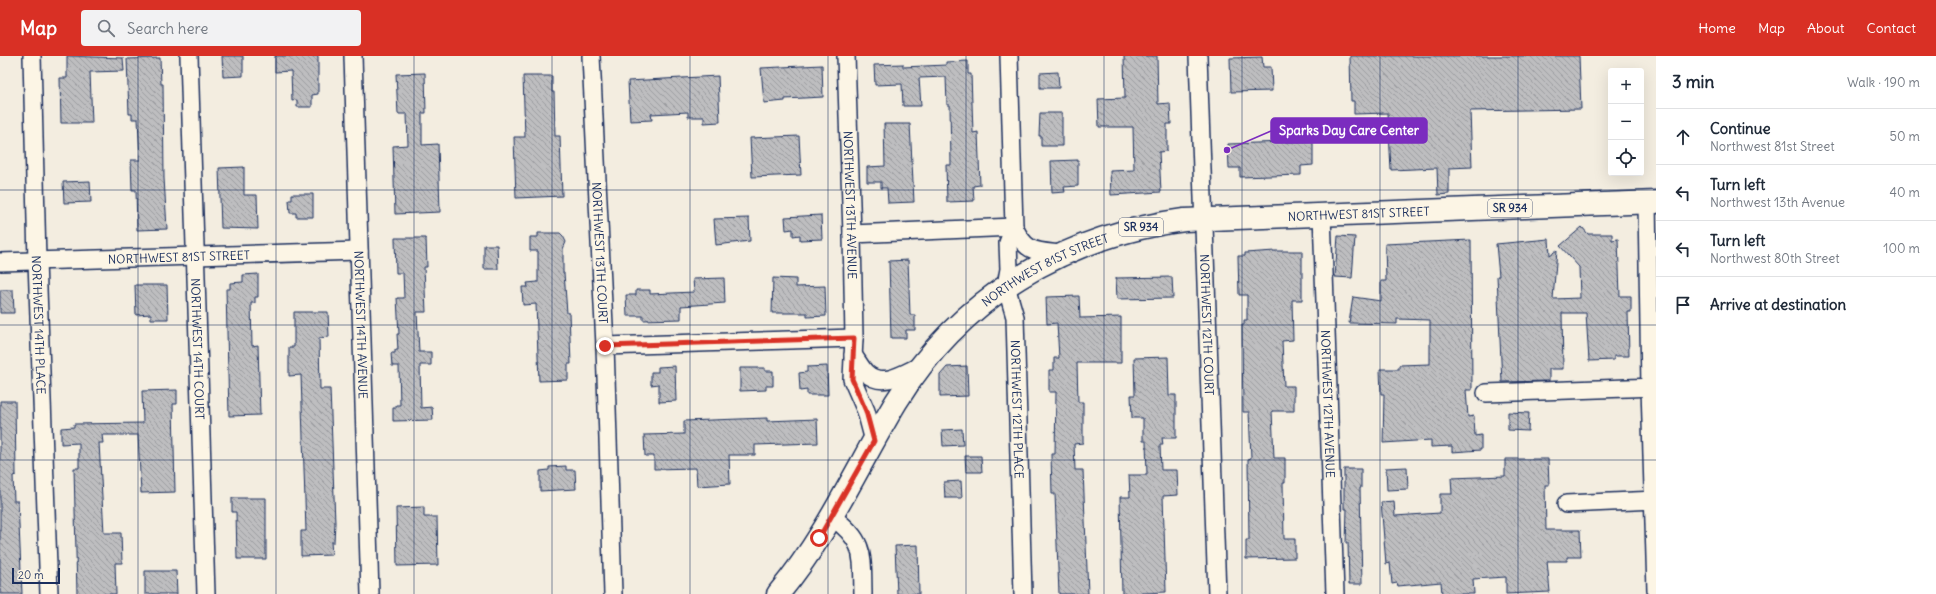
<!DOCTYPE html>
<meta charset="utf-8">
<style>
:root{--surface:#fff;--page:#f2f2f3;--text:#1f2937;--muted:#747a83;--line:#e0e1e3;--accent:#d93025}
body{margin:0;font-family:Delius,sans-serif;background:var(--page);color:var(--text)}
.controls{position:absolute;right:12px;top:12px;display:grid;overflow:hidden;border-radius:4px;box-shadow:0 4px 16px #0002}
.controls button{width:36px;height:36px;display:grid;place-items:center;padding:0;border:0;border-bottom:1px solid var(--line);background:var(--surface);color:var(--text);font:20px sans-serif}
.scale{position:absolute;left:12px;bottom:10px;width:48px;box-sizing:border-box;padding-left:4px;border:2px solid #1b2f5e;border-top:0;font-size:11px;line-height:14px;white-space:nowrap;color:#1b2f5e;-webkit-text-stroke:3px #fcf5e5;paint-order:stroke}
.stop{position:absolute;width:12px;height:12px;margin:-9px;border:3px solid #d93025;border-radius:50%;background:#fff}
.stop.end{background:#d93025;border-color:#fff;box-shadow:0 1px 4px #0008}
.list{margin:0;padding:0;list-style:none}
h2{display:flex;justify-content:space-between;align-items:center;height:52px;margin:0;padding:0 16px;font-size:17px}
h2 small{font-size:13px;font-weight:400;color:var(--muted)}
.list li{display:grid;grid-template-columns:26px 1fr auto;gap:12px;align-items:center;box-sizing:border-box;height:56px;padding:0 16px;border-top:1px solid var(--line)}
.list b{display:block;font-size:15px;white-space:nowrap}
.list p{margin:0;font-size:13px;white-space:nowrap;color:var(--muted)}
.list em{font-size:13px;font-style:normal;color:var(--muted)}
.icon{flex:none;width:22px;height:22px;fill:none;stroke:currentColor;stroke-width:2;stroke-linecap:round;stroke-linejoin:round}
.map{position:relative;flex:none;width:1656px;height:538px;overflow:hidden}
header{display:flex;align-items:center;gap:24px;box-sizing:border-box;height:56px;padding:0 20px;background:var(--accent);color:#fff}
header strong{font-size:19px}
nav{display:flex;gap:22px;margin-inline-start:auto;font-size:14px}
.search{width:280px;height:36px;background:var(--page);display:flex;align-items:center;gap:10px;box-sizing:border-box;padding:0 14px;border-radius:4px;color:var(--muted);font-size:15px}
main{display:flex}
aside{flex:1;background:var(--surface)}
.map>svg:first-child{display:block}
.building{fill:url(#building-back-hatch);stroke:#1b2f5e}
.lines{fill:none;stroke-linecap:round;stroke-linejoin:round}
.minor-casing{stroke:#1b2f5e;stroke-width:20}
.primary-casing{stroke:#1b2f5e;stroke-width:25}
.minor{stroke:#fcf5e5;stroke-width:17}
.primary{stroke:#fcf5e5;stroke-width:22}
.route{stroke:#d93025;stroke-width:5}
.grid{fill:none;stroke:#1b2f5e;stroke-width:1;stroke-opacity:0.55}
.labels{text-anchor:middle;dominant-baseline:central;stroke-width:3;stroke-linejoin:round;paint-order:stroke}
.shield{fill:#fcf5e5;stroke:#5e6a86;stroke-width:1}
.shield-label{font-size:11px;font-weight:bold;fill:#1b2f5e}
.street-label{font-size:12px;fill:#1b2f5e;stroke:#fcf5e5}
.leader{fill:none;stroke:#7b2cbf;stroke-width:1.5}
.callout-dot{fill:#7b2cbf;stroke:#fcf5e5;stroke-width:1.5}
.callout{fill:#7b2cbf;stroke:#7b2cbf;stroke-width:1.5}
.callout-label{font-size:13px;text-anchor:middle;font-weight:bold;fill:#fff}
</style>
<header>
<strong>Map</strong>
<div class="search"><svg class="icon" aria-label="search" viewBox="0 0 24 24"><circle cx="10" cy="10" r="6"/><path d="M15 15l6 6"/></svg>Search here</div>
<nav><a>Home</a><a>Map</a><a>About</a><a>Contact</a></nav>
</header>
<main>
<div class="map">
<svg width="1656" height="538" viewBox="0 0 1656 538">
<defs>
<pattern id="building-back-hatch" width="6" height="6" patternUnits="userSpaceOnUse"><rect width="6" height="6" fill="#bebec0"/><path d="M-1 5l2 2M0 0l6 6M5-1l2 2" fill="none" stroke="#9a9b9f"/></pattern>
</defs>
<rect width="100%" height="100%" fill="#f3ede0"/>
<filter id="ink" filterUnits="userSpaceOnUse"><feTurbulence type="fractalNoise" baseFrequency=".025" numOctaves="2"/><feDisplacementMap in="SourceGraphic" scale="8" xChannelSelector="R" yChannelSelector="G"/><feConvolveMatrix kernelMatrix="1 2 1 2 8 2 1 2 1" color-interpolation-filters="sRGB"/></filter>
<g filter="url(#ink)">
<path class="building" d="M67,0L123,2L124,15L90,16L92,67H61L60,22H67Z
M222,0H243V20L223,21Z
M275,0H318V38L312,39V51H297V44L292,45L291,15L275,16Z
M1124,0H1157L1158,48L1170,47L1171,68H1167V95L1159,96L1161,136L1111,139L1110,115L1134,114L1133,71H1099L1098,43L1125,42Z
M1350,0H1579L1581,53L1470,55L1472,111L1449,112V138L1438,139L1437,112L1391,114L1388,57L1354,58V45H1351Z
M1262,1L1263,11H1271L1272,35L1231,36L1230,2Z
M160,2L161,28H163L164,122L167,173L137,174L136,134H132L131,104H140L138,63H132V58H129L127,3Z
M968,5V18H971L973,77L978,76L980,129L973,130L974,145L947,146L946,109H951L950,49H947L946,21L919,22L921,50H903L902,28L875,29L874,9L903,8V11L946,9V6Z
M822,9L823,41L785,43V45L764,47L761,12Z
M1058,16L1059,32H1040V17Z
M425,17L426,57H422V89L438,88L440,156L395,158L393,90L408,89L407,58H398L396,18Z
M523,20H552V36H554L555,80H560L562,140L516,142L514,81H525Z
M718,20L720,66L704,67V61H688V56L651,58L652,64L630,65L628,25Z
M1040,57H1062V90H1041V80H1039Z
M884,68H910L914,146L888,147L887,132H881V126H867V111L885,110Z
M799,80L801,119L752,121L750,82Z
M1313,85V109L1301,110V119L1240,121V112H1229L1228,88Z
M1078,104V130L1064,131L1065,136L1052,137L1051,105Z
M244,111V139H257L258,173L221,172L219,112Z
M90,125L91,146L64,147L63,126Z
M292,138H313V161H296V157H290L289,144H292Z
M821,159L822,183L800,184V179L793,180V173L786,174L785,161Z
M749,162L750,185L716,189L714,163Z
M1582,171L1588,178H1612V184L1618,183L1620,240H1631V256H1628L1629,300H1614V304L1589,305L1586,257H1562L1563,313H1549V325L1502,326L1497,220H1499L1496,188L1549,183L1550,199L1557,194L1553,243L1580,242L1579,211L1560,190Z
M538,177H560L563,180L566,186L563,193V217H564L567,257H569L571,308H568V324L539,325L536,248L523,249L522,231H528L527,227L538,226V195H530V181H538Z
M1338,180L1355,181L1352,222L1335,221Z
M395,182H426L427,211H424L426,256H417L419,296H431V309H420L421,352L432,351L433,364L393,365V352H396V349H400L399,310H392L391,297H395V294H398L397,278H399L397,242H404L403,217H396Z
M1471,184L1472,334H1466L1468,361L1474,360L1475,380L1481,379V394L1452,396V390L1431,391V384L1383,387L1384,338H1381L1380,313H1399V309L1430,308V264L1397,263V268L1349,267L1353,241L1381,245V225H1386L1385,188Z
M484,189H497L498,213H484Z
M1275,195H1302V244H1292L1293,284L1282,285L1284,330H1294V355H1272L1274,402H1285V427H1283L1284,483H1295V502L1246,503V484H1249L1248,403L1251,402L1249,356H1243L1242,269H1244V264H1247V239H1239L1238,200H1245V197Z
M908,204L910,259H915V274H906V282H891L889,205Z
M258,218V241H255V247H251L252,290L258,289L260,359L229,360L226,233H230V227L243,226V219Z
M1172,221L1173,242L1117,243L1116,222Z
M724,222L725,247L681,250V263L643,264V260H627L626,239H636V234H650V238L694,236L693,223Z
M773,222L796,223V231L825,230L826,260L807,261V257H772Z
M135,229H167L168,263H151V258L136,259Z
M0,234H13L14,257H0Z
M1079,240L1080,262L1121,261V307H1077L1078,346H1083V387L1074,388L1075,414H1083L1088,538H1059L1055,438H1052L1051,398H1055L1056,336H1049V314H1054V302H1059L1057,267L1047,268L1046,241Z
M294,256H328L329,281L319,282L320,333H330L335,467L334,486H331L332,499L301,500V475H306L301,319L289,320V291H294Z
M1168,301L1169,339H1176V382H1162L1163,389H1160L1161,414H1177L1178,439L1163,440L1166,536L1122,538L1120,441H1130L1129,419H1147L1146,385H1143V362H1132L1131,339H1135L1134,302Z
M675,310L676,345L659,346V328L651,329V316H658V311Z
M827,310L828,339H807V334L800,335L799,317L807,316V311Z
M967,310L968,340L940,341V319L947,311Z
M740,312H765V315H773V330H766V334L740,335Z
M177,334V348H173L175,436L141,437L138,379H102L103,387H99L104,477H121L122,507H115L116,538H77L74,412H79V387L61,388V372L74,371V368L143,367L142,335Z
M0,345H15L16,419L13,420L14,445H18L22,538H0Z
M1508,356L1529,357L1528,375L1508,374Z
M767,362V365L817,363L818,387L755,389V399H729L730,428L697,430L696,412L654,413V400H645L644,379L684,378V365Z
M962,373L963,389L943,390L942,374Z
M965,400H981L982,416H966Z
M1505,403H1548L1549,429H1545L1546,474H1580L1581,501H1567V505H1547L1550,536L1506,538V521L1473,523L1474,538H1442L1441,526L1398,530L1397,527L1392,528L1390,507L1386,508L1381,446L1394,445L1395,460L1440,457V438H1452L1451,422L1505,420Z
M566,410V414H575L576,433L540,435V415L549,414V411Z
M1407,411L1408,433L1387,434L1386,412Z
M1344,413H1361V432H1360L1362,528H1349L1348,487H1346L1347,453H1344Z
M961,425L962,442H945L944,426Z
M232,442H266V503H237L236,456H232Z
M424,451V461H437L438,509L397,510L396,452Z
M918,489L919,538H897L895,490Z
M145,515H176L177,538H145Z"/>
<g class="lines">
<g class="minor-casing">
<g id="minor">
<path id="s1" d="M32,0L37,205L49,538"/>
<path id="s2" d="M189,0L206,538"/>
<path id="s3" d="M353,0L370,538"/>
<path id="s4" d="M591,0L605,290L613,538"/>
<path id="s5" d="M846,0L852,178L854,282L852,323L866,355L874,385"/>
<path id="s6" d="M1009,0L1014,171L1008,187L1009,213L1006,230L1015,261L1023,538"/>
<path id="s7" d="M1198,0L1217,538"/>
<path d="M1647,147L1650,331L1656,535"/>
<path id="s8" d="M1322,158L1335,538"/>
<path d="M1014,171C1026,197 1035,195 1061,198"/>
<path d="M852,178L1014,171"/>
<path id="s9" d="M0,206L359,195"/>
<path d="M605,290L854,282"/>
<path d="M853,299C857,304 861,312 866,317C883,333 906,316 922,309"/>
<path d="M1486,337L1656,331"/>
<path d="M1566,448L1656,444"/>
<path d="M832,461C866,485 862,500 863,538"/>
</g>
</g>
<g class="primary-casing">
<g id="primary">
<path id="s10" d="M778,538C827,480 857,411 896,346C961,241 1064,180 1184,164L1656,146"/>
</g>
</g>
<use href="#minor" class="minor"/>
<use href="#primary" class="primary"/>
</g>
</g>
<g class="lines" filter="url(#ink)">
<path class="route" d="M605,290L854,282L852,323L866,355L874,385L819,482"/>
</g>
<path class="grid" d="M138,0V538M276,0V538M414,0V538M552,0V538M690,0V538M828,0V538M966,0V538M1104,0V538M1242,0V538M1380,0V538M1518,0V538M0,134H1656M0,269H1656M0,404H1656"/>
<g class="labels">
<g class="shield">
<rect x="1488" y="143" width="44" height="18" rx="3"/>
<rect x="1119" y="162" width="44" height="18" rx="3"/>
</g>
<g class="shield-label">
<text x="1510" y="152">SR 934</text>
<text x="1141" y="171">SR 934</text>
</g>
<g class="street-label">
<text stroke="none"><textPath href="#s5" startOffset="149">NORTHWEST 13TH AVENUE</textPath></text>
<text stroke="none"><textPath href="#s10" startOffset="753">NORTHWEST 81ST STREET</textPath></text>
<text stroke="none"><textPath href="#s4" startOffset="197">NORTHWEST 13TH COURT</textPath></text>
<text stroke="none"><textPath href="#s9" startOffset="179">NORTHWEST 81ST STREET</textPath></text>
<text stroke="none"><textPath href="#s10" startOffset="429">NORTHWEST 81ST STREET</textPath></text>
<text stroke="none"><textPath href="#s1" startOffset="269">NORTHWEST 14TH PLACE</textPath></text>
<text stroke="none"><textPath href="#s3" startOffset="269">NORTHWEST 14TH AVENUE</textPath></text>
<text stroke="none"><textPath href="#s7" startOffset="269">NORTHWEST 12TH COURT</textPath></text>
<text stroke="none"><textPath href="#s2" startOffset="293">NORTHWEST 14TH COURT</textPath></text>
<text stroke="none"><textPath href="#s8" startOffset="190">NORTHWEST 12TH AVENUE</textPath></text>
<text stroke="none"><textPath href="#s6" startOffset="356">NORTHWEST 12TH PLACE</textPath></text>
</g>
</g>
<path class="leader" d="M1227 94L1271 75"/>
<circle class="callout-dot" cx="1227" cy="94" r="4"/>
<rect class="callout" x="1271" y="62" width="156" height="25" rx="4"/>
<g class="callout-label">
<text x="1349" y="79">Sparks Day Care Center</text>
</g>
</svg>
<div class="controls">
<button>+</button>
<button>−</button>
<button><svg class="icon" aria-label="locate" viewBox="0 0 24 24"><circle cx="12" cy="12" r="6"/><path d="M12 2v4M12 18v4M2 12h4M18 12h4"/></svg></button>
</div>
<div class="scale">20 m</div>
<div class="stop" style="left:819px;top:482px"></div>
<div class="stop end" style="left:605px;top:290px"></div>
</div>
<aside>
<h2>3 min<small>Walk · 190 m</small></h2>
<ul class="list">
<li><svg class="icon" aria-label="ahead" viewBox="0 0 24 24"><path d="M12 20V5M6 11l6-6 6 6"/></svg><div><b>Continue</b><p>Northwest 81st Street</p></div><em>50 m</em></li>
<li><svg class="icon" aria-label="left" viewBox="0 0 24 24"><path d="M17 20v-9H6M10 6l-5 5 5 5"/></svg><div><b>Turn left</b><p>Northwest 13th Avenue</p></div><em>40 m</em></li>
<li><svg class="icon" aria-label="left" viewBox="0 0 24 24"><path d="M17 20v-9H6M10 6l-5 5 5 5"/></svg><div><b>Turn left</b><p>Northwest 80th Street</p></div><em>100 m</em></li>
<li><svg class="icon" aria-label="arrive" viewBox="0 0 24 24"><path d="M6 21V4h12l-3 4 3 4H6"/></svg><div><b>Arrive at destination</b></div></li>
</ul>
</aside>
</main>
